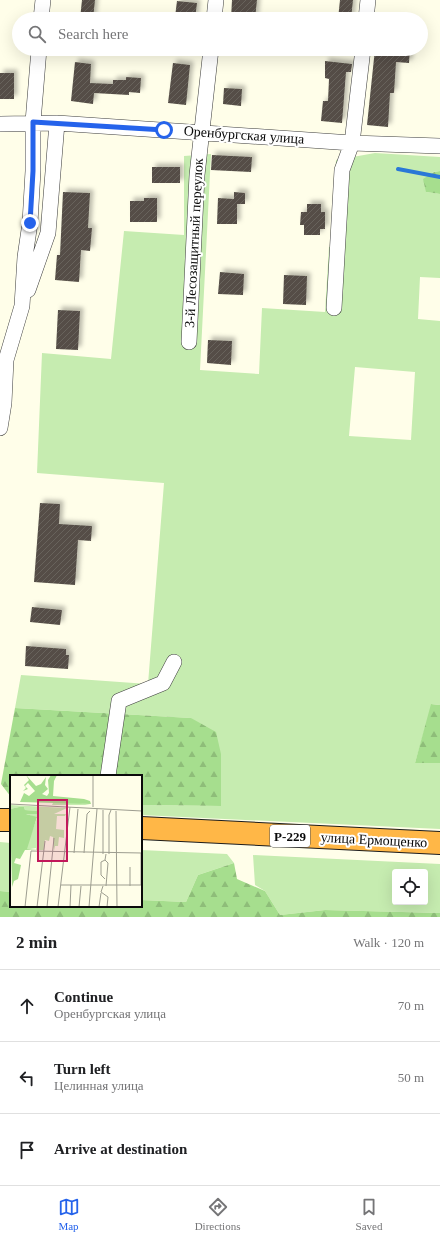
<!DOCTYPE html>
<meta charset="utf-8">
<style>
:root{--surface:#fff;--page:#f2f2f2;--text:#202124;--muted:#757577;--line:#e0e0e0;--accent:#2563eb}
body{margin:0;font-family:Georgia,serif;background:var(--page);color:var(--text)}
.controls{position:absolute;right:12px;bottom:12px;display:grid;overflow:hidden;border-radius:4px;box-shadow:0 4px 16px #0002}
.controls button{width:36px;height:36px;display:grid;place-items:center;padding:0;border:0;border-bottom:1px solid var(--line);background:var(--surface);color:var(--text);font:20px sans-serif}
.stop{position:absolute;width:12px;height:12px;margin:-9px;border:3px solid #2563eb;border-radius:50%;background:#fff}
.stop.end{background:#2563eb;border-color:#fff;box-shadow:0 1px 4px #0008}
.list{margin:0;padding:0;list-style:none}
h2{display:flex;justify-content:space-between;align-items:center;height:52px;margin:0;padding:0 16px;font-size:17px}
h2 small{font-size:13px;font-weight:400;color:var(--muted)}
.list li{display:grid;grid-template-columns:26px 1fr auto;gap:12px;align-items:center;box-sizing:border-box;height:72px;padding:0 16px;border-top:1px solid var(--line)}
.list b{display:block;font-size:15px;white-space:nowrap}
.list p{margin:0;font-size:13px;white-space:nowrap;color:var(--muted)}
.list em{font-size:13px;font-style:normal;color:var(--muted)}
.icon{flex:none;width:22px;height:22px;fill:none;stroke:currentColor;stroke-width:2;stroke-linecap:round;stroke-linejoin:round}
.map{position:relative;flex:none;width:440px;height:917px;overflow:hidden}
.search{position:absolute;background:var(--surface);box-shadow:0 4px 16px #0002;left:12px;right:12px;top:12px;height:44px;display:flex;align-items:center;gap:10px;box-sizing:border-box;padding:0 14px;border-radius:22px;color:var(--muted);font-size:15px}
.sheet{height:268px;background:var(--surface)}
nav{display:flex;justify-content:space-around;align-items:center;box-sizing:border-box;height:56px;border-top:1px solid var(--line);background:var(--surface);font-size:11px;color:var(--muted)}
nav a{display:grid;justify-items:center;gap:2px}
nav .on{color:var(--accent)}
.map>svg:first-child{display:block}
.grass{fill:#c6ecb0;fill-rule:evenodd}
.forest{fill:url(#forest-firs)}
.lines{fill:none;stroke-linecap:round;stroke-linejoin:round}
.stream{stroke:#2a78d7;stroke-width:4}
.building{fill:url(#building-hatch);filter:url(#shadow)}
.minor-casing{stroke:#3e3e3e;stroke-width:16}
.highway-casing{stroke:#1c1c1c;stroke-width:24}
.minor{stroke:#fff;stroke-width:15}
.highway{stroke:#ffb747;stroke-width:22}
.route{stroke:#2563eb;stroke-width:5}
.labels{text-anchor:middle;dominant-baseline:central;stroke-width:4;stroke-linejoin:round;paint-order:stroke}
.shield{fill:#fff;stroke:#545454;stroke-width:1}
.shield-label{font-size:13px;font-weight:bold;fill:#0b0b0b}
.street-label{font-size:14px;fill:#0b0b0b;stroke:#fff}
.inset-road{fill:none;stroke:#9d9d90;stroke-width:1}
.view{fill:#c2185b;fill-opacity:0.15;stroke:#c2185b;stroke-width:2}
.inset-edge{fill:none;stroke:#0b0b0b;stroke-width:2}
</style>
<div class="map">
<svg width="440" height="917" viewBox="0 0 440 917">
<defs>
<pattern id="forest-firs" width="22" height="20" patternUnits="userSpaceOnUse"><rect width="22" height="20" fill="#a6de8e"/><path d="M5 1l3.5 6h-7zM16 11l3.5 6h-7z" fill="#8ebd79"/></pattern>
<pattern id="building-hatch" width="6" height="6" patternUnits="userSpaceOnUse"><rect width="6" height="6" fill="#544e46"/><path d="M-1 1l2-2M0 6l6-6M5 7l2-2" fill="none" stroke="#68635c"/></pattern>
<filter id="shadow"><feDropShadow dx="3.5" dy="-3.5" stdDeviation="2" flood-color="#0004"/></filter>
</defs>
<rect width="100%" height="100%" fill="#fffee9"/>
<path class="grass" d="M375,153L440,157V171L433,172L426,192L440,194V278L420,277L418,319L440,321V705L432,704L415,763H440V829L141,815V805L221,806L191,718L15,708L21,675L148,684L164,483L37,473L42,353L111,359L124,231L184,235V156L211,154L200,370L259,374L262,308L325,312L329,247H332L336,160ZM355,367L415,372L411,440L349,436Z
M0,842L11,843V892L0,891Z
M141,850L227,854L234,863L198,875L186,902L141,900Z
M253,855L440,864V913L325,910L280,915L265,891L255,885ZM395,872H425V902H395Z"/>
<path class="forest" d="M440,171V194L426,192L423,179L434,172Z
M431,704L440,705V763H415Z
M15,708L191,718L216,732L221,754V806L141,805V776H11V797L1,784Z
M234,863L237,879L265,891L280,915L325,910L440,913V917H0V891L11,892V906H141V900L186,902L198,875Z"/>
<g class="lines">
<path class="stream" d="M398,169L440,177"/>
</g>
<path class="building" d="M82,0H95L93,19H80Z
M232,0H257L255,19H231Z
M340,0H353L351,19H338Z
M177,1L197,3L195,19L175,17Z
M375,49H410L409,63L396,62L394,93H390L388,127L367,125Z
M325,61L352,64L351,72H346L342,123L321,121L323,101H328L329,79L325,78Z
M75,62L91,64L90,83L113,84V80H126V77L141,78L140,93L129,92V95L94,93L93,104L71,101Z
M173,63L190,65L186,105L168,103Z
M0,73H14V99H0Z
M224,88L242,89L241,106L223,104Z
M212,155L252,157L251,172L211,170Z
M152,167H180V183H152Z
M63,192L90,193L88,228H92L90,251L81,250L79,282L55,280L57,255H60Z
M234,192L245,193V204H237V224H217L218,198L234,199Z
M144,198H157V222H130V201H144Z
M307,204H321V212H325V229H320V235H304V225H300L301,212H307Z
M220,272L244,274L243,295L218,294Z
M284,275L307,276L306,305L283,304Z
M58,310L80,311L78,350L56,349Z
M208,340L232,341L231,365L207,363Z
M40,503L60,504L59,524L92,526L91,541L78,540L75,585L34,582Z
M32,607L62,610L60,625L30,622Z
M26,646L66,649V655H69L68,669L25,666Z"/>
<g class="lines">
<g class="minor-casing">
<path id="minor" d="M41,19L43,0
M214,19L216,0
M366,19L368,0
M0,124L57,123L352,143L440,146
M28,290L48,233L57,123
M334,308L342,170L352,143L363,49
M189,342L197,175L211,49
M0,428L4,403L6,360L22,306L25,257L30,223L33,171V122L39,49
M108,776L119,701L163,683L174,662"/>
</g>
<g class="highway-casing">
<path id="highway" d="M0,820H11
M141,828L440,843"/>
</g>
<use href="#minor" class="minor"/>
<use href="#highway" class="highway"/>
</g>
<g class="lines">
<path class="route" d="M30,223L33,171V122L164,130"/>
</g>
<g class="labels">
<rect class="shield" x="270" y="825" width="40" height="22" rx="3"/>
<g class="shield-label">
<text x="290" y="836">Р-229</text>
</g>
<g class="street-label">
<text transform="translate(244 135) rotate(4)">Оренбургская улица</text>
<text transform="translate(194 243) rotate(-87)">3-й Лесозащитный переулок</text>
<text transform="translate(374 840) rotate(3)">улица Ермощенко</text>
</g>
</g>
<g transform="translate(10 775)">
<rect width="132" height="132" fill="#fffee9"/>
<path d="M44,26L70,28L80,30H42ZM0,30L57,33L44,39H56L55,41H47L46,54L54,55V63L49,62L48,71H45L44,76L43,62L40,61L39,66L35,65L34,75H26V73L15,75L27,43L14,38L29,36L15,35L14,32H9L0,34Z" fill="#c6ecb0"/>
<path d="M16,0L26,11L31,9L36,2L35,10L38,14L32,19L37,21L39,18L38,5L41,0H47L44,6L43,21L74,24L80,26L81,29L10,27L14,18L19,21L25,16L18,8L15,11L18,14L13,16L16,13L14,10L19,5ZM9,32H14L15,35L29,36L28,39H16L27,42L17,74H29L15,75L10,84L6,83L4,88L11,90L10,95L8,104L4,106L2,112L0,34Z" fill="#a6de8e"/>
<path class="inset-road" d="M83,0V32M0,29L132,36M106,36L107,132M64,78L68,34M74,78L77,39L80,36M131,78V110M93,79V35M96,79L95,85L98,88L96,111M99,79V40L101,35M95,85L91,87V100L95,104M120,92V111M51,110H132M93,111L91,117L98,122L97,132M15,132L21,76L132,78M27,132L35,66M37,132L44,63M48,132L60,32M60,132L61,110M69,132L71,111M79,132L87,34M89,132L91,118"/>
<path class="view" d="M28,25H57V86H28Z"/>
<rect width="132" height="132" class="inset-edge"/>
</g>
</svg>
<div class="controls">
<button><svg class="icon" aria-label="locate" viewBox="0 0 24 24"><circle cx="12" cy="12" r="6"/><path d="M12 2v4M12 18v4M2 12h4M18 12h4"/></svg></button>
</div>
<div class="stop" style="left:164px;top:130px"></div>
<div class="stop end" style="left:30px;top:223px"></div>
<div class="search"><svg class="icon" aria-label="search" viewBox="0 0 24 24"><circle cx="10" cy="10" r="6"/><path d="M15 15l6 6"/></svg>Search here</div>
</div>
<section class="sheet">
<h2>2 min<small>Walk · 120 m</small></h2>
<ul class="list">
<li><svg class="icon" aria-label="ahead" viewBox="0 0 24 24"><path d="M12 20V5M6 11l6-6 6 6"/></svg><div><b>Continue</b><p>Оренбургская улица</p></div><em>70 m</em></li>
<li><svg class="icon" aria-label="left" viewBox="0 0 24 24"><path d="M17 20v-9H6M10 6l-5 5 5 5"/></svg><div><b>Turn left</b><p>Целинная улица</p></div><em>50 m</em></li>
<li><svg class="icon" aria-label="arrive" viewBox="0 0 24 24"><path d="M6 21V4h12l-3 4 3 4H6"/></svg><div><b>Arrive at destination</b></div></li>
</ul>
</section>
<nav>
<a class="on"><svg class="icon" aria-label="map" viewBox="0 0 24 24"><path d="M3 6l6-2 6 2 6-2v14l-6 2-6-2-6 2zM9 4v14M15 6v14"/></svg>Map</a>
<a><svg class="icon" aria-label="directions" viewBox="0 0 24 24"><path d="M12 3l9 9-9 9-9-9zM9 14v-3h6M13 9l2 2-2 2"/></svg>Directions</a>
<a><svg class="icon" aria-label="saved" viewBox="0 0 24 24"><path d="M7 4h10v16l-5-4-5 4z"/></svg>Saved</a>
</nav>
